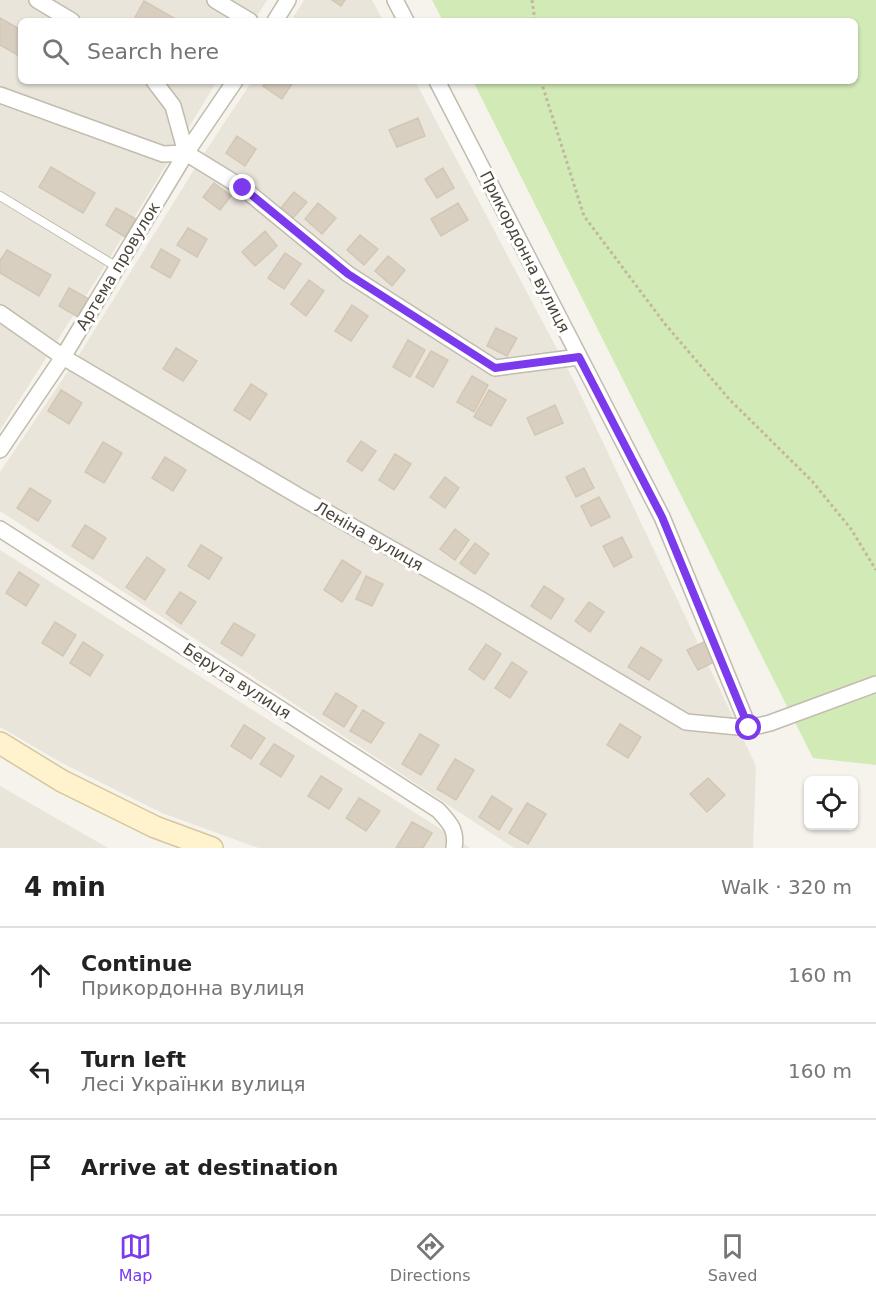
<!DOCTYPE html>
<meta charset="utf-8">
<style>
:root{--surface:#fff;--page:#f6f6f6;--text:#222;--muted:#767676;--line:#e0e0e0;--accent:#7c3aed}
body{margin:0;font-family:"DejaVu Sans",sans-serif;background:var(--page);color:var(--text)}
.controls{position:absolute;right:18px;bottom:18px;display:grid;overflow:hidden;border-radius:9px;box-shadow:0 2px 4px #0004}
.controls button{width:54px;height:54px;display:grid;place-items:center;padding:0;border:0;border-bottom:2px solid var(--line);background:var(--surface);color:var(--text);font:30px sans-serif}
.stop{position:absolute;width:18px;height:18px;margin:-14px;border:4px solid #7c3aed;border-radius:50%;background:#fff}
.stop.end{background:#7c3aed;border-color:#fff;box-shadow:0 2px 6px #0008}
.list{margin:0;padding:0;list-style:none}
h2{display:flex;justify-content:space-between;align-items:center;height:78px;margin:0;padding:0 24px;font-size:26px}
h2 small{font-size:20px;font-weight:400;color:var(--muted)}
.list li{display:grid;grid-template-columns:39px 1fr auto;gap:18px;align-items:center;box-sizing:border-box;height:96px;padding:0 24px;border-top:2px solid var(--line)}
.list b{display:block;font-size:22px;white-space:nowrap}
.list p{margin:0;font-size:20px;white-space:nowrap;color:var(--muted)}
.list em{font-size:20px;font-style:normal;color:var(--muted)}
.icon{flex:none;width:33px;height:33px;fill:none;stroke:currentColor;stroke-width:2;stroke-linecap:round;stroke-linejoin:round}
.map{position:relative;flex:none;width:876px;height:848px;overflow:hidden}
.search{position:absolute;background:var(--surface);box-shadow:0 2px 4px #0004;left:18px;right:18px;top:18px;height:66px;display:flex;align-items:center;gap:15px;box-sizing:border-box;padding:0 21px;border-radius:9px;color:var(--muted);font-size:22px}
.sheet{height:366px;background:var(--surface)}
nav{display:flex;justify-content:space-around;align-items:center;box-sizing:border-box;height:84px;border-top:2px solid var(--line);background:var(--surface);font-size:16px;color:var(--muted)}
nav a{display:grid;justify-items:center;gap:3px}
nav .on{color:var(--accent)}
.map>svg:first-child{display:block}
.residential{fill:#eae5da}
.green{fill:#d2eab5}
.building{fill:#d8cfc1;stroke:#d3c7b4;stroke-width:1.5}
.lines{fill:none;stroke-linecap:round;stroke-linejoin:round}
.lane-casing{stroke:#c2bbae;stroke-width:10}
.street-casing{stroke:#c2bbae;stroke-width:18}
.secondary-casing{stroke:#d6c79b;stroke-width:24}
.path{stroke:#c4b79f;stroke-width:3;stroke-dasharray:3 3;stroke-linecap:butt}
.lane{stroke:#fff;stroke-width:8}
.street{stroke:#fff;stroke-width:15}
.secondary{stroke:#fff3cd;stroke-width:21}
.route{stroke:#7c3aed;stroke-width:8}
.labels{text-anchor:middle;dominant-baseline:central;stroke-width:6;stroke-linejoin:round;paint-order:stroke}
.street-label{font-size:16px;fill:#4b4439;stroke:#fff}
</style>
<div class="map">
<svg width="876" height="848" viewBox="0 0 876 848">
<rect width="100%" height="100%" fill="#f6f3ec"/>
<path class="residential" d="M0,0H267L254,21H21V81H217L100,274L0,430Z
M304,0H372L383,21H291Z
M252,81H415L574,381L756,766L753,848H514L0,511V472L79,355L205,152Z
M0,550L425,819L470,848H259L253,846L162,813L62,763L0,727Z
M0,786L108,848H0Z"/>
<path class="green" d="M432,0H876V765L813,758L473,81H855V21H443Z"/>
<path class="building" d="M332,0H345L341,6Z
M144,1L179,21H133Z
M0,18L21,30V57L0,45Z
M267,81H291L293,82L282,99L263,86Z
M418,118L425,136L397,147L389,130Z
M237,136L256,149L245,166L226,153Z
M51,167L95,193L83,213L39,187Z
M443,168L454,188L437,198L425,179Z
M214,183L231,196L220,210L203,197Z
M294,192L307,202L293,218L281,208Z
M318,203L336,218L322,234L305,219Z
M458,203L468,220L441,236L431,219Z
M116,208L136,219L125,237L106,225Z
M188,228L207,239L197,257L177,245Z
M265,231L277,246L255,266L242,252Z
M360,235L378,249L364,265L347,250Z
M161,249L180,260L170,278L151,267Z
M7,250L51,275L39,296L0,273V261Z
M285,253L301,264L284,289L268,278Z
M388,256L405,270L392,286L375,271Z
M309,280L324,291L306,316L291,304Z
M69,288L89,299L78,317L59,306Z
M352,305L368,316L351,341L335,331Z
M496,328L517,338L507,356L487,346Z
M408,340L425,350L410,377L393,367Z
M176,348L197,361L183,381L163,369Z
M431,351L448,360L433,387L416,377Z
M472,376L488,385L474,412L457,402Z
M251,384L267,394L250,420L234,410Z
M61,390L82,403L69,424L48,411Z
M489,390L506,400L491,426L474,417Z
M555,405L563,423L535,435L527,418Z
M361,441L376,451L362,471L347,461Z
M103,442L122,453L104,483L85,472Z
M395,454L411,464L394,490L379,480Z
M165,457L186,470L173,491L152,478Z
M584,468L594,488L576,497L566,477Z
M445,477L459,488L445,508L430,497Z
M30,488L51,501L38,521L17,508Z
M599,497L610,517L591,526L581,506Z
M85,525L106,538L93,559L72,546Z
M455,529L469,540L455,560L440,549Z
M622,537L632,557L614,567L603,546Z
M475,543L489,554L475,574L460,563Z
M201,545L222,558L209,579L188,566Z
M147,557L165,570L145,600L126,587Z
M342,560L361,572L342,602L324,590Z
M19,572L39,585L26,606L6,593Z
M366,576L383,584L372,606L356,599Z
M544,586L564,599L551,619L531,606Z
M180,592L196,602L181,624L166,613Z
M589,602L604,612L590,632L575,621Z
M55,622L76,635L63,656L42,643Z
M234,623L255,635L242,656L221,643Z
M706,641L716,661L698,670L687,650Z
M83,642L103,655L90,676L70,663Z
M486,644L501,654L484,680L469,669Z
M641,647L662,660L649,680L628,667Z
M512,662L527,672L510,698L495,688Z
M336,693L357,706L344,727L323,714Z
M363,710L384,723L371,743L350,731Z
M620,724L641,737L628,758L607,745Z
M244,725L265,738L251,759L231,746Z
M420,734L439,745L421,775L402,764Z
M274,744L294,756L281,777L260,764Z
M455,759L474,770L456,800L437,789Z
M321,776L342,789L329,809L308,796Z
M708,778L725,795L707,812L690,794Z
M492,796L512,809L499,830L479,817Z
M359,798L380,811L366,831L346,818Z
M527,803L546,814L528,844L509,833Z
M412,822L432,833L423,848H396Z"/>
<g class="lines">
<g class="lane-casing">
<path id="lane" d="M0,196L117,267"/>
</g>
<g class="street-casing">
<path id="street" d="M37,0L72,21
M215,0L250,21
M395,0L406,21
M275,21L288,0
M154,81L173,106L186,153
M437,81L662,517L749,728L770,723L876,684
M0,95L163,154L186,153L243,188L348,274L495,368L579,357
M0,313L63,357L302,498L480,599L686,722L749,728
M0,450L63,357L186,153L235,81
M0,529L438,810C450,823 457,830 454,848"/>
</g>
<g class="secondary-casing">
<path id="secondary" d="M0,743L62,781L155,827L212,848"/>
</g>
<path class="path" d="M532,0L535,21
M541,81L584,216L665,324L730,400L812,481L851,529L876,570"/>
<use href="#lane" class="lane"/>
<use href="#street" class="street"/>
<use href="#secondary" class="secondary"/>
</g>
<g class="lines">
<path class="route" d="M243,188L348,274L495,368L579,357L662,517L749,728"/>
</g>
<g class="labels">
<g class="street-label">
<text transform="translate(525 252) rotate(63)">Прикордонна вулиця</text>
<text transform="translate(118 266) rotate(-59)">Артема провулок</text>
<text transform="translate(369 536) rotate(30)">Леніна вулиця</text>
<text transform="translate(237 681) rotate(33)">Берута вулиця</text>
</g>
</g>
</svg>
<div class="controls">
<button><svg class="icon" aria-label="locate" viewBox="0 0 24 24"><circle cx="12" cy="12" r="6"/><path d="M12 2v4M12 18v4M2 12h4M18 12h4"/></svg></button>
</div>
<div class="stop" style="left:749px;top:728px"></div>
<div class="stop end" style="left:243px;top:188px"></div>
<div class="search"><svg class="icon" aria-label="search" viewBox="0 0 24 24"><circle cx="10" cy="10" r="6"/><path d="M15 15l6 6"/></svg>Search here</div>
</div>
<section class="sheet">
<h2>4 min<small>Walk · 320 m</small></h2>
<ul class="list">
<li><svg class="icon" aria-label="ahead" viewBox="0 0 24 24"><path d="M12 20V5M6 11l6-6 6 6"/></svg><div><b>Continue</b><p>Прикордонна вулиця</p></div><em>160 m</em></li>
<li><svg class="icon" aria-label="left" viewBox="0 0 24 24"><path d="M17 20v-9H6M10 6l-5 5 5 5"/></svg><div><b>Turn left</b><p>Лесі Українки вулиця</p></div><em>160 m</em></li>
<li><svg class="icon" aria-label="arrive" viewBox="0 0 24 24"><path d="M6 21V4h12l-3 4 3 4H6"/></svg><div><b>Arrive at destination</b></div></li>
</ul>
</section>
<nav>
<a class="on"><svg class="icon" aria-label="map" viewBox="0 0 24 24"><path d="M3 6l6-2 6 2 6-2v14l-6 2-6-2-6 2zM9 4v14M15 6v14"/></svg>Map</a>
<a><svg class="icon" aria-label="directions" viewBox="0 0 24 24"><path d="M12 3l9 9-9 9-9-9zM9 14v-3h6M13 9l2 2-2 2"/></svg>Directions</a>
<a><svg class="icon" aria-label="saved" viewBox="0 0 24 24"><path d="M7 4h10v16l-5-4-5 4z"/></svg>Saved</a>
</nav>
